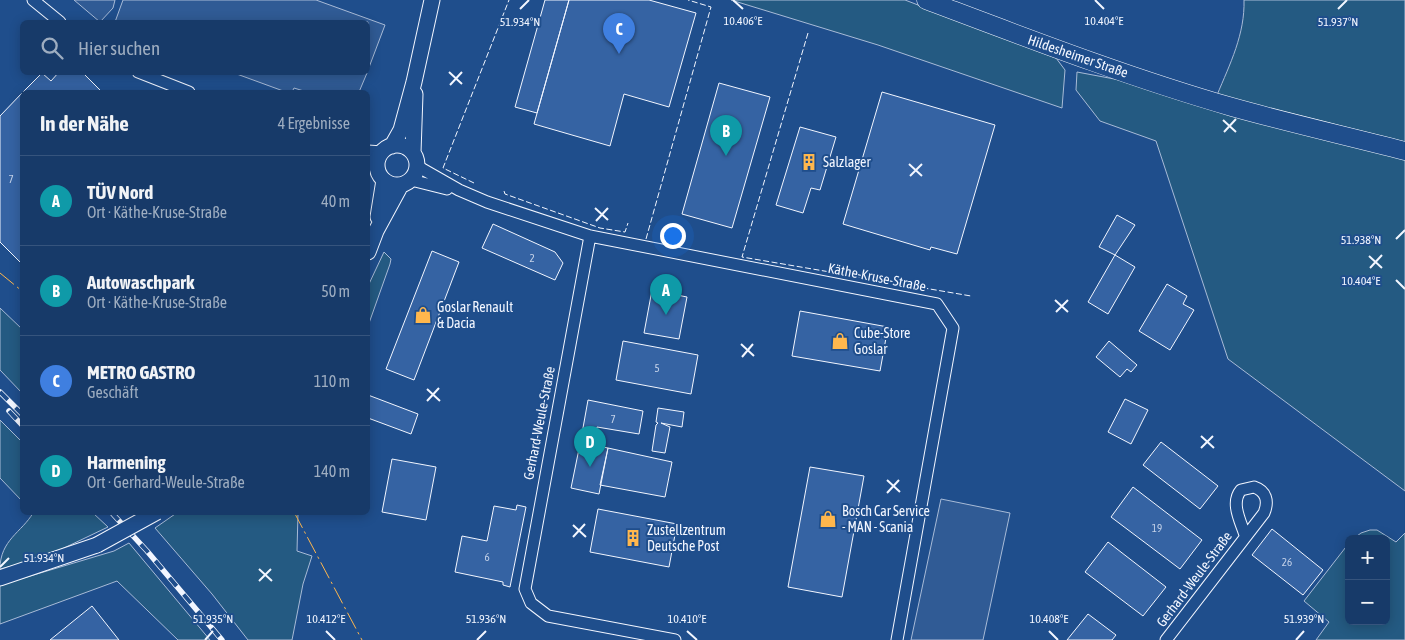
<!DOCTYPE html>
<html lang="de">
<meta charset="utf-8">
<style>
:root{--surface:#173a69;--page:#244571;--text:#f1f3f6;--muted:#9eadc0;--line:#36547d;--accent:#ffb74d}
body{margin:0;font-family:"Asap Condensed",sans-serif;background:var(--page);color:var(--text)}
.controls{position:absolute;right:15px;bottom:15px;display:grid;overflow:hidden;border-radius:8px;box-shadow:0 2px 12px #0003}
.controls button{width:45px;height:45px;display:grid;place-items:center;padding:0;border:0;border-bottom:1px solid var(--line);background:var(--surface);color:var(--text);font:25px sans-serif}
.you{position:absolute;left:672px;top:235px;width:18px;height:18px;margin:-12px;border:4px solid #fff;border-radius:50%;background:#1a73e8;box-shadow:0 0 0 8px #1a73e833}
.badge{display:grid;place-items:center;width:32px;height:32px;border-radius:50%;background:var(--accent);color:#fff;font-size:16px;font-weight:700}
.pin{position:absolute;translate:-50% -41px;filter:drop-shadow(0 1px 2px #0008)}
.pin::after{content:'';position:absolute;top:26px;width:18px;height:15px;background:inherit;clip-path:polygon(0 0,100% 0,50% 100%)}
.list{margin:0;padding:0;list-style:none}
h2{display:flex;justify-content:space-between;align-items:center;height:65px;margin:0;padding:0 20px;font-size:21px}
h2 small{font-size:16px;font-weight:400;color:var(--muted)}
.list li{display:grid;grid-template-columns:32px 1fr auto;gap:15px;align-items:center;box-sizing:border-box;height:90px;padding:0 20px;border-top:1px solid var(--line)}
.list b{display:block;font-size:19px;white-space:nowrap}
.list p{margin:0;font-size:16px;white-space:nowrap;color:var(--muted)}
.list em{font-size:16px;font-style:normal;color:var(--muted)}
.icon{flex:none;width:28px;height:28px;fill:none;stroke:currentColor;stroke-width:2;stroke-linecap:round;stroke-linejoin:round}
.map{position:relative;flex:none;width:1405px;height:640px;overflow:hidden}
.search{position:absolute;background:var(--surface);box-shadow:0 2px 12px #0003;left:20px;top:20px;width:350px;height:55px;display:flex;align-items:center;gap:12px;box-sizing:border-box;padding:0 18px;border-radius:8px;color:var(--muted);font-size:19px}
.panel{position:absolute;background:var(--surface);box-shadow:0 2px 12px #0003;left:20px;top:90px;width:350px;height:425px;border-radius:8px}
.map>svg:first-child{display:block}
.green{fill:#245a82;stroke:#a8bbd7}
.parking{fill:#305b95;stroke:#a8bbd7}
.building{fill:#3563a3;stroke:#f2f6ff}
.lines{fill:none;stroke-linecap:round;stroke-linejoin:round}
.street-casing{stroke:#f2f6ff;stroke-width:13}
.secondary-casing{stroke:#f2f6ff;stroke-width:17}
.primary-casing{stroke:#f2f6ff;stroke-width:19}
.street{stroke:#1f4e8c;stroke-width:11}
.secondary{stroke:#1f4e8c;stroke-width:15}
.primary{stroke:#1f4e8c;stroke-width:18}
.rail-casing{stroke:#f2f6ff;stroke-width:5.5}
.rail{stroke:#1f4e8c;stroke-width:4;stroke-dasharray:11;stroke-linecap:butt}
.secondary-bridge-casing{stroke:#f2f6ff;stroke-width:17;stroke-linecap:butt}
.secondary-bridge{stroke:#1f4e8c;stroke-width:15}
.fence{stroke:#f2f6ff;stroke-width:1;stroke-dasharray:6 2.5;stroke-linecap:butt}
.power{stroke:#ffb74d;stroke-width:1;stroke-dasharray:18 4 2.5 4;stroke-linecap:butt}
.ticks{fill:none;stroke:#f2f6ff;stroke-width:2}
.labels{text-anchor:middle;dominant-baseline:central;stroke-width:4;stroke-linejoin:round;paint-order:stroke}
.number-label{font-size:11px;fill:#c3d1e8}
.street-label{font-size:14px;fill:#f2f6ff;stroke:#1f4e8c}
.poi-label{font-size:14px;fill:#f2f6ff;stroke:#1f4e8c;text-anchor:start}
.ticks-label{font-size:12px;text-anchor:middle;fill:#f2f6ff;stroke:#1f4e8c;stroke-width:4;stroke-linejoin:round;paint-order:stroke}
</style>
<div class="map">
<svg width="1405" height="640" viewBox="0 0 1405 640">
<rect width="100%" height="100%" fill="#1f4e8c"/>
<path class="green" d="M731,0H905L1056,58L1065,70L1062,108L878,45Z
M1244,0H1405V142L1217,95C1230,64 1245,34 1244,0Z
M1077,72L1125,81L1405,159V491L1228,359L1156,141L1100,121L1076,90Z
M384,252L391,259L390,264L368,326V286Z
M0,308L22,329V393L0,370Z
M0,420L22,442V501L0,478Z
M178,512L298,513L297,551L312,556L303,584L292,640H248L212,594L155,528Z
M33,513H93L108,527L43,558L0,569C0,540 22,532 33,513Z
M1370,530H1377L1396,542L1405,533V640H1316L1329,622L1304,601L1349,543V621H1386V539H1353L1361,533Z
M129,543L210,640H178L117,581L0,624V585L114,551Z"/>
<path class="parking" d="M74,0H115L113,8L100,22Z
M123,0H316L385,25L368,70V22H115Z
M234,73H367L359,92H307L294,88L292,92H286Z
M941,499L1010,513L983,640H911Z"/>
<path class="building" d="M545,0H569L537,113L515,107Z
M569,0H649L696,13L669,107L624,94L610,146L534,124Z
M59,72H82L102,92H23L42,73L51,81Z
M719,83L770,97L732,228L682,214Z
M882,92L995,125L957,254L931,247L930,250L843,224Z
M22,93V264L0,242V116Z
M800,127L836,137L820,190L811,188L803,213L776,205Z
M1117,215L1135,225L1115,255L1099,247Z
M493,224L555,252L563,263L555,280L482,248Z
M432,251L459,262L414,380L386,369Z
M1115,255L1135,267L1108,314L1088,302Z
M1167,284L1187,296L1183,304L1194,310L1170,350L1139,331Z
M652,290L687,297L679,339L644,333Z
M800,311L888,327L880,371L792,356Z
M623,341L698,355L691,394L616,380Z
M1109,341L1137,365L1131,372L1127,369L1120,377L1096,357Z
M368,395L418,414L411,434L368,418Z
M1125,399L1148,410L1131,444L1108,432Z
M588,400L643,411L639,434L597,427L594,441L581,439Z
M658,408L684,412L682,427L661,423L670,427L665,453L652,451L656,425L658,423L656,422Z
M581,439L594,441L593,445L608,448L599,494L571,488Z
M1161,442L1218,486L1200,509L1143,465Z
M608,448L672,462L665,497L600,485Z
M392,459L436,467L426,520L382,512Z
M810,467L864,476L842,597L788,587Z
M1133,487L1202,540L1180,569L1111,517Z
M517,505L526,507L510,587L503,585V582L455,572L462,536L487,541L494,506L516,510Z
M598,509L677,524L669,567L590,552Z
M1272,529L1323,570L1303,595L1252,555Z
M1108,542L1166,587L1143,616L1085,572Z
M92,606L119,640H50Z
M1088,614L1116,635L1112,640H1067Z"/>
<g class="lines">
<g class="street-casing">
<path id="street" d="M33,0L60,22
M138,72L189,92
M368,151L382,152
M368,160L377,164
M417,166L459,190L487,202L590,236L937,304L953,328L897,640
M411,180L447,189
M590,236L525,589L531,603L548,616L675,640
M1166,640L1264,513C1269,501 1266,491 1254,487L1241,490C1230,503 1241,522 1245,535"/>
</g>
<g class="secondary-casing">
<path id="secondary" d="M377 165a20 20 0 1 1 40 0a20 20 0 1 1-40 0Z
M392,146L401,130L414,82L432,0
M413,153L415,94
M378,217L384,180
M368,252L376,231L401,185
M0,578L97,545"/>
</g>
<g class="primary-casing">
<path id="primary" d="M926,0C1027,38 1128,77 1232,107C1289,123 1347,136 1405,151"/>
</g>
<use href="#street" class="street"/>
<use href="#secondary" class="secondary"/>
<use href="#primary" class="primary"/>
<g class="rail-casing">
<path id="rail" d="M0,392L22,414
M9,411L22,425
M111,512L147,551L222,640"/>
</g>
<use href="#rail" class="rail"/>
<g class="secondary-bridge-casing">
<path id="secondary-bridge" d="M97,545L157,512"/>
</g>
<use href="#secondary-bridge" class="secondary-bridge"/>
<path class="fence" d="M808,33L742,257L971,296
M474,183L443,168L509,0
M504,191L505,194L600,228L625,232L628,223
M646,239L711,7L688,0"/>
<path class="power" d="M0,273L22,291
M294,512L362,640"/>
</g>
<path class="ticks" d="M733,0L743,9M1095,0L1104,9M520,9L529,0M1338,9L1347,0M449,72L462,84M450,85L462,72M1223,120L1236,132M1224,132L1236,119M909,164L922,176M910,176L922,164M595,208L608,220M596,221L608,208M1396,239L1405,230M1369,256L1382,268M1370,268L1382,255M1396,280L1405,289M1055,300L1068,312M1056,312L1068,300M741,344L754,356M742,357L753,344M427,389L440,401M427,401L439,388M1201,436L1214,448M1201,448L1213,436M887,480L900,492M887,493L899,480M573,525L586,537M573,537L585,524M0,567L9,558M259,569L272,581M259,581L271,569M326,631L335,640M687,631L697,640M1049,631L1058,640M205,640L213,631M477,640L486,631M1296,640L1304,631"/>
<defs>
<g id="building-bare" transform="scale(1.35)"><path d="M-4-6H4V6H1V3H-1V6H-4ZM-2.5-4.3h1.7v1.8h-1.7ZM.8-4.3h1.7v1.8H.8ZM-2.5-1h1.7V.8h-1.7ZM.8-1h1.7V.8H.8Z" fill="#ffb74d" stroke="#1f4e8c" stroke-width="2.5" paint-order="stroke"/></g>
<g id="shop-bare" transform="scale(1.35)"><path d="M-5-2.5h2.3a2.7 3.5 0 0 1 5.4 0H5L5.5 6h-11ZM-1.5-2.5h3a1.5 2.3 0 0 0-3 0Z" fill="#ffb74d" stroke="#1f4e8c" stroke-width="2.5" paint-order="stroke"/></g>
</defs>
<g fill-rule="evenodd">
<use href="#building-bare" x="809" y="162"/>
<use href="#shop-bare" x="423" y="315"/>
<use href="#shop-bare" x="840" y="341"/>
<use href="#shop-bare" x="828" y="519"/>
<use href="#building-bare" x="633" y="538"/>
</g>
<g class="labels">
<g class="number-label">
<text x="11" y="179">7</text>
<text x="532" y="258">2</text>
<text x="657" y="368">5</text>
<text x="613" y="419">7</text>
<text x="1157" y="528">19</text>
<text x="487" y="557">6</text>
<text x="1287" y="562">26</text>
</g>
<g class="street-label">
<text transform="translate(1078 56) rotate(19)">Hildesheimer Straße</text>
<text transform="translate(877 277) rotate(11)">Käthe-Kruse-Straße</text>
<text transform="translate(539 423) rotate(-79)">Gerhard-Weule-Straße</text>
<text transform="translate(1194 579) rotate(-53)">Gerhard-Weule-Straße</text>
</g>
<g class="poi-label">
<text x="823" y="162">Salzlager</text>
<text x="437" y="307">Goslar Renault<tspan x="437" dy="16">&amp; Dacia</tspan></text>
<text x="854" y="333">Cube-Store<tspan x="854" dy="16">Goslar</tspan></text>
<text x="842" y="511">Bosch Car Service<tspan x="842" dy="16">- MAN - Scania</tspan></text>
<text x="647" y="530">Zustellzentrum<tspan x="647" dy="16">Deutsche Post</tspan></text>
</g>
</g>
<g class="ticks-label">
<text x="743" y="25">10.406°E</text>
<text x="1104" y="25">10.404°E</text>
<text x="1338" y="26">51.937°N</text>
<text x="520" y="26">51.934°N</text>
<text x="1361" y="244">51.938°N</text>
<text x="1361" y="285">10.404°E</text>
<text x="44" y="562">51.934°N</text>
<text x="213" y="623">51.935°N</text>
<text x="486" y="623">51.936°N</text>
<text x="1304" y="623">51.939°N</text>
<text x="326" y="623">10.412°E</text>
<text x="687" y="623">10.410°E</text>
<text x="1049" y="623">10.408°E</text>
</g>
</svg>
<div class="controls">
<button>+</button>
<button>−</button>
</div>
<div class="you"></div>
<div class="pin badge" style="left:666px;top:315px;background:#0f9aa8">A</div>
<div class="pin badge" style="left:726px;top:156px;background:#0f9aa8">B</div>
<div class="pin badge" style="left:619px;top:54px;background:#3f7fe0">C</div>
<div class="pin badge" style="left:590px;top:467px;background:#0f9aa8">D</div>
<div class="search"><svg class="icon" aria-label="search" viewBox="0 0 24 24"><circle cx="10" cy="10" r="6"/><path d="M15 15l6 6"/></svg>Hier suchen</div>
<section class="panel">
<h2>In der Nähe<small>4 Ergebnisse</small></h2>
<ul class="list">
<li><span class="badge" style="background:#0f9aa8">A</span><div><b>TÜV Nord</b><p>Ort · Käthe-Kruse-Straße</p></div><em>40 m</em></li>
<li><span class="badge" style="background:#0f9aa8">B</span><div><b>Autowaschpark</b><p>Ort · Käthe-Kruse-Straße</p></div><em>50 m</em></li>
<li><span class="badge" style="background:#3f7fe0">C</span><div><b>METRO GASTRO</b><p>Geschäft</p></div><em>110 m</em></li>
<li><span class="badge" style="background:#0f9aa8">D</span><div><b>Harmening</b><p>Ort · Gerhard-Weule-Straße</p></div><em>140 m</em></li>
</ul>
</section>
</div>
